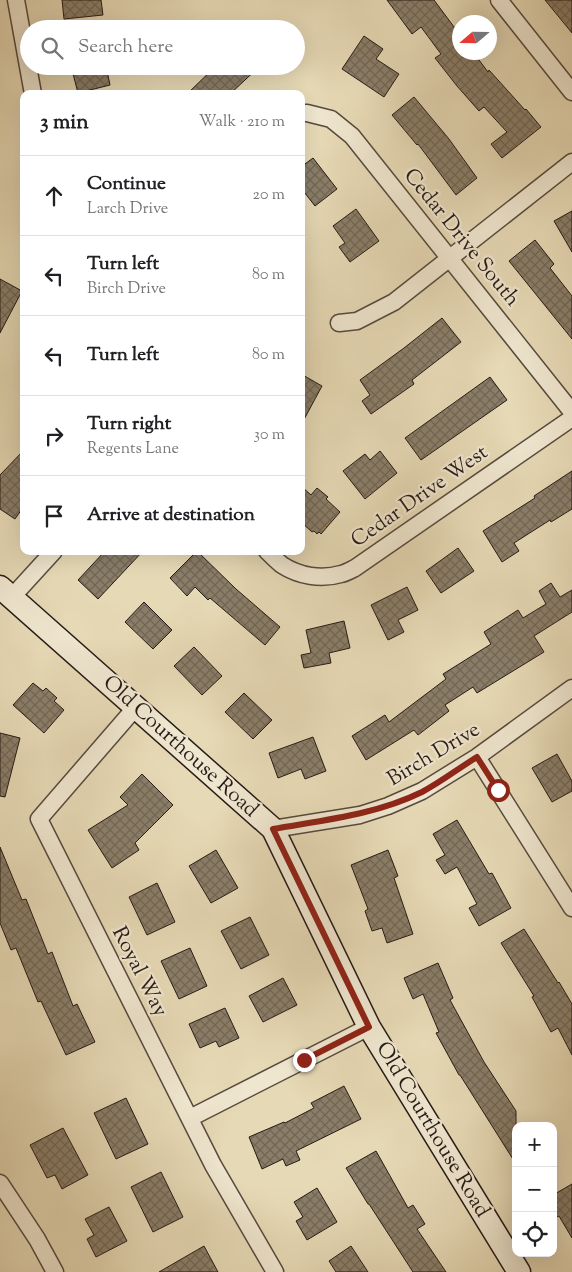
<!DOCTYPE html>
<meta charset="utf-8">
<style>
:root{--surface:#fff;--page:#f2f2f2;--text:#202124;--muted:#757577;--line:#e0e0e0}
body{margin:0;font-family:"Sorts Mill Goudy",serif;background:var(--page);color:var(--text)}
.controls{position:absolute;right:15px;bottom:15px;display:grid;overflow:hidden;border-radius:10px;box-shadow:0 5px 20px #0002}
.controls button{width:45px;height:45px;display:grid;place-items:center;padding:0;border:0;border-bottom:1px solid var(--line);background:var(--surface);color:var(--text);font:25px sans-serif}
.compass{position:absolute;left:452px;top:15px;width:45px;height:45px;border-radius:50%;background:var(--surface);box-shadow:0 5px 20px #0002;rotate:250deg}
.stop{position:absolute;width:15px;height:15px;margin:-11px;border:4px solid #8f2418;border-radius:50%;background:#fff}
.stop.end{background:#8f2418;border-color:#fff;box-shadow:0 1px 5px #0008}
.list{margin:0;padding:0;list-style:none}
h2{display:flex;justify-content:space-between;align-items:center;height:65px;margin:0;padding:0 20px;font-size:21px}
h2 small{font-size:16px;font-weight:400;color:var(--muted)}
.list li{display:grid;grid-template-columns:32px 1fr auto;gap:15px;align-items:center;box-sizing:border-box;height:80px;padding:0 20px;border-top:1px solid var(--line)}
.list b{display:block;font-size:19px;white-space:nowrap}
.list p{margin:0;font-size:16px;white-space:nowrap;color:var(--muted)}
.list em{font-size:16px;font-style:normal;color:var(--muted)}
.icon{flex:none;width:28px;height:28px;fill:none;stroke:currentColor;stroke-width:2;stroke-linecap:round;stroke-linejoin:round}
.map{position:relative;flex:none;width:572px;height:1272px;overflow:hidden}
.search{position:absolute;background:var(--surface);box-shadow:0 5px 20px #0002;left:20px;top:20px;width:285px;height:55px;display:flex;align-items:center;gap:12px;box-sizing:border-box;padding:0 18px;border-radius:28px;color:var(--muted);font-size:19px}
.panel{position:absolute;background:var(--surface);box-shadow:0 5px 20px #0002;left:20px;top:90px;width:285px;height:465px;border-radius:10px}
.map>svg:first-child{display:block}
.building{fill:url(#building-cross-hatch);stroke:#261b16}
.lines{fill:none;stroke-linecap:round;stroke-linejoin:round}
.street-casing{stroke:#564a3e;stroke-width:19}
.secondary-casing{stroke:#261b16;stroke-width:25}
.street{stroke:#efe6cf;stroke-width:16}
.secondary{stroke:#efe6cf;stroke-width:22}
.route{stroke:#8f2418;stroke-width:6}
.labels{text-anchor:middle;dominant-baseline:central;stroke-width:4.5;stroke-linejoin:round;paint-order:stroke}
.street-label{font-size:21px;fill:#261b16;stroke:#efe6cf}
</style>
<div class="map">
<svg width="572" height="1272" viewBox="0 0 572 1272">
<defs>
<pattern id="building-cross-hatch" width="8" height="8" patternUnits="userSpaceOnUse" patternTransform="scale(1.25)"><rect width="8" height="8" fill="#8a7e69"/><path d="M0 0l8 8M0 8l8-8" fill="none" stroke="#716655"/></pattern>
</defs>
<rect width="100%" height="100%" fill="#e6d9b5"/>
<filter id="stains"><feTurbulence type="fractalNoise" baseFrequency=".004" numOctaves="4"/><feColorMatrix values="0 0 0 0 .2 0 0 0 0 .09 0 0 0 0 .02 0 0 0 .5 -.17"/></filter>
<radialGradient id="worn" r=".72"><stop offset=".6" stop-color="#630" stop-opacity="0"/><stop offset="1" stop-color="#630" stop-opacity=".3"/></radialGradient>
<path class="building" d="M62,0H101L103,15L64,19Z
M387,0H434L460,35V52H473L488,72L489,70L525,110L526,109L541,127L502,158L491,144L507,132L484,107L479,111L457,86L435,58L441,54L421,27L412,34Z
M545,0H572V33Z
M364,36L383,49L376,59L399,74L384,97L342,69Z
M71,66H106L110,85L78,93Z
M216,66H260L230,94H187Z
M414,97L449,139L477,178L456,195L418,144L417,145L392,115Z
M313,158L337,189L315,206L301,188V167Z
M356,209L379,241L350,262L339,247L345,243L333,226Z
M572,211V252L554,221Z
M535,240L554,264L550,268L572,296V339L509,261Z
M0,279L22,291L0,333Z
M442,318L461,342L412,380L414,384L371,414L362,401L370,395L360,380L404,348Z
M301,374L322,386L301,425Z
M490,377L507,400L421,460L405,438Z
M24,450V506L15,519L0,509V475Z
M380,451L397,473L365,499L343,471L365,454L370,460Z
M572,471V509L551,522L550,520L514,543L519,551L502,562L483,531L535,498L534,496Z
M301,486L311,495L317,488L328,497L326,499L340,512L321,534L319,532L317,534L314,531L312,532L301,522Z
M458,548L474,571L441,593L426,571Z
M105,551H143L98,599L78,580Z
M197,551L236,589L280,627L265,645L210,598L208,600L195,587L187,596L170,578Z
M551,583L560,597L572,590V612L534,636L544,652L477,693L473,687L445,705L449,711L418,735L414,730L366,760L352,736L385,715L389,722L446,679L443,674L491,644L484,632L518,610L523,618L546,604L539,591Z
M407,587L418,610L398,620L404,632L388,640L371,605Z
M144,602L172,630L153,649L125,622Z
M344,621L350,648L329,653L331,663L304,668L301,655L311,653L306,630Z
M194,647L222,676L202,695L174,666Z
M33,683L43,691L46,688L57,698L54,701L64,710L44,733L13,705Z
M244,693L272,720L253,739L225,712Z
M0,733L20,738L5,797L0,796Z
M313,737L326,771L305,779L301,769L278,778L269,753Z
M557,754L572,781V791L552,802L532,768Z
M142,774L173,805L135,843L139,850L112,868L88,830L128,805L120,797Z
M457,820L489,874L492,873L511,908L479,926L469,908L477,904L457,867L445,874L436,860L445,855L433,834Z
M0,847L22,900L26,899L48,954L52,952L73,1006L77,1004L95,1042L66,1055L41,1001L38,1002L16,948L11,950L0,923Z
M216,850L238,888L211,903L189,866Z
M388,850L398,876L394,878L413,934L387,943L382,928L372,931L365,911L368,909L351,865Z
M157,883L175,922L147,935L129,897Z
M250,917L269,955L241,969L221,931Z
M524,929L558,983L559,982L572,1004V1055L558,1028L551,1032L532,997L534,996L501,943Z
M190,948L207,986L179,999L161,961Z
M438,963L453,998L450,1000L484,1062L516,1111V1164L460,1075H459L436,1033L439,1032L423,994L413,999L404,978Z
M283,978L297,1005L263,1022L249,996Z
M225,1008L239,1038L219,1047L216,1041L200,1048L189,1024Z
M344,1086L361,1119L296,1151L300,1160L286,1166L283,1159L262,1169L249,1137L284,1122L285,1123L314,1108L311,1103Z
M126,1098L148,1144L116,1159L94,1113Z
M63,1128L88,1175L62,1189L55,1175L47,1178L30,1145Z
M376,1151L408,1208L413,1205L425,1224L417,1229L446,1272H413L369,1204H368L346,1168Z
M161,1172L183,1217L153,1232L131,1187Z
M572,1184V1238L559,1216L553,1219V1195Z
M317,1188L337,1222L307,1240L296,1221L303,1217L294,1202Z
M109,1207L127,1241L96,1257L87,1239L94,1235L85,1219Z
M204,1246L218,1272H159Z
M351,1246L368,1272H336L329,1261Z"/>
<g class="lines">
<g class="street-casing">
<path id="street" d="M16,0L33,94
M499,0L572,92
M301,113H307L331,119L352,136L572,412
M339,323L357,321L394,302L572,162
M267,551C272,556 277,561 282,565C299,576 321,580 341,574C346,573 351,570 355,568L572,418
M12,597L54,551
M136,707L39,819L213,1165L275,1272
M477,757L572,908
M273,829L360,815L388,806L422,791L477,757L572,688
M190,1118L369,1027
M0,1183L37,1239L55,1272"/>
</g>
<g class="secondary-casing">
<path id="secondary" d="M0,587L273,829L369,1027L519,1272"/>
</g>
<use href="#street" class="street"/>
<use href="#secondary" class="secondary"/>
</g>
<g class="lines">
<path class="route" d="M304,1060L369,1027L273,829C324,820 375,815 422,792C441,782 459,768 477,757L498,790"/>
</g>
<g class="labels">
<g class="street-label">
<text transform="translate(461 238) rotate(51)">Cedar Drive South</text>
<text transform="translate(420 497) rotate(-35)">Cedar Drive West</text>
<text transform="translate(180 747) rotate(42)">Old Courthouse Road</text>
<text transform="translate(434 755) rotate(-31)">Birch Drive</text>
<text transform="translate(139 972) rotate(63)">Royal Way</text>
<text transform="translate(432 1130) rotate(59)">Old Courthouse Road</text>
</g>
</g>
<rect width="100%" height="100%" filter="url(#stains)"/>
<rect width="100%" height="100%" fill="url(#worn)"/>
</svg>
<div class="controls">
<button>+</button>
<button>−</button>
<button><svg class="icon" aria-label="locate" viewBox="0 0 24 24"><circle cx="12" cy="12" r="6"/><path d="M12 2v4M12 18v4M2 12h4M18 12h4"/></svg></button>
</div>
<svg class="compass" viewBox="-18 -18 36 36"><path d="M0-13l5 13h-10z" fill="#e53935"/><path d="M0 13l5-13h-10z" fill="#757577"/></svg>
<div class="stop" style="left:498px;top:790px"></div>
<div class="stop end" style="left:304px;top:1060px"></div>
<div class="search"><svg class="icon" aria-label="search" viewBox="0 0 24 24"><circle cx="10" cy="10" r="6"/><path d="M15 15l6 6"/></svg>Search here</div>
<section class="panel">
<h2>3 min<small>Walk · 210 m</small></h2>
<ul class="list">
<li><svg class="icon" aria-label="ahead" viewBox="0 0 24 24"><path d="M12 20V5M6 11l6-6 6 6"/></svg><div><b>Continue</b><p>Larch Drive</p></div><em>20 m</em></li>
<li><svg class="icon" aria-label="left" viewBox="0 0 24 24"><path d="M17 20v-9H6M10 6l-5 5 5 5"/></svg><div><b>Turn left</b><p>Birch Drive</p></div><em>80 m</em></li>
<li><svg class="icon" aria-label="left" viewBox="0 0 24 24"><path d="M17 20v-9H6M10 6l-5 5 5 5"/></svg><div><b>Turn left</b></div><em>80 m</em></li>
<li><svg class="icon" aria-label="right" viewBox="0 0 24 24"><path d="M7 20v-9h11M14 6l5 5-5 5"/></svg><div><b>Turn right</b><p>Regents Lane</p></div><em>30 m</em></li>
<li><svg class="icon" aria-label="arrive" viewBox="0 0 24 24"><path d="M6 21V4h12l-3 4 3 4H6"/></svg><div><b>Arrive at destination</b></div></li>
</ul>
</section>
</div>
